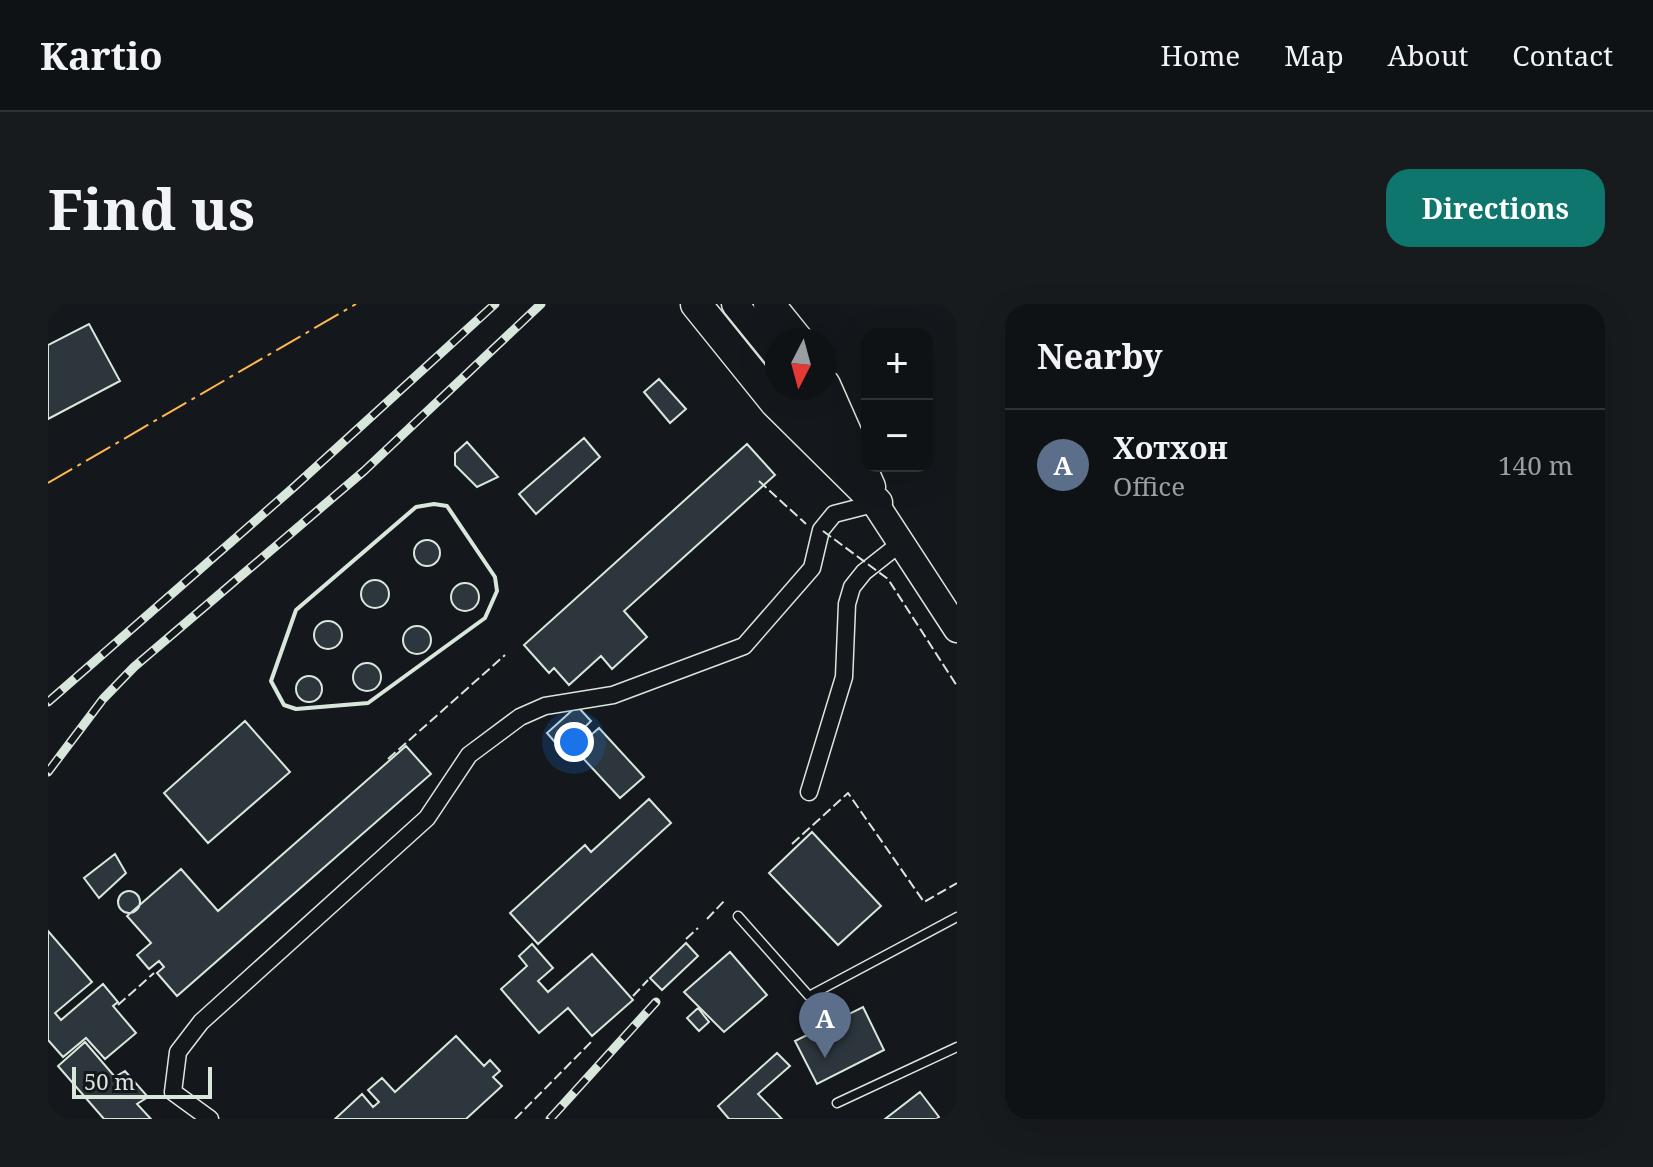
<!DOCTYPE html>
<meta charset="utf-8">
<style>
:root{--surface:#0f1215;--page:#181b1e;--text:#f1f3f6;--muted:#9b9ea0;--line:#2f3234;--accent:#0f766e}
body{margin:0;font-family:"Noto Serif",serif;background:var(--page);color:var(--text)}
.controls{position:absolute;right:24px;top:24px;display:grid;overflow:hidden;border-radius:16px;box-shadow:0 8px 32px #0002}
.controls button{width:72px;height:72px;display:grid;place-items:center;padding:0;border:0;border-bottom:2px solid var(--line);background:var(--surface);color:var(--text);font:40px sans-serif}
.compass{position:absolute;left:717px;top:24px;width:72px;height:72px;border-radius:50%;background:var(--surface);box-shadow:0 8px 32px #0002;rotate:186deg}
.scale{position:absolute;left:24px;bottom:20px;width:140px;box-sizing:border-box;padding-left:8px;border:4px solid #d8e6dc;border-top:0;font-size:22px;line-height:28px;white-space:nowrap;color:#d8e6dc;-webkit-text-stroke:6px #14181c;paint-order:stroke}
.you{position:absolute;left:526px;top:438px;width:28px;height:28px;margin:-20px;border:6px solid #fff;border-radius:50%;background:#1a73e8;box-shadow:0 0 0 12px #1a73e833}
.badge{display:grid;place-items:center;width:52px;height:52px;border-radius:50%;background:var(--accent);color:#fff;font-size:26px;font-weight:700}
.pin{position:absolute;translate:-50% -66px;filter:drop-shadow(0 2px 4px #0008)}
.pin::after{content:'';position:absolute;top:42px;width:28px;height:24px;background:inherit;clip-path:polygon(0 0,100% 0,50% 100%)}
.list{margin:0;padding:0;list-style:none}
h2{display:flex;justify-content:space-between;align-items:center;height:104px;margin:0;padding:0 32px;font-size:34px}
h2 small{font-size:26px;font-weight:400;color:var(--muted)}
.list li{display:grid;grid-template-columns:52px 1fr auto;gap:24px;align-items:center;box-sizing:border-box;height:112px;padding:0 32px;border-top:2px solid var(--line)}
.list b{display:block;font-size:30px;white-space:nowrap}
.list p{margin:0;font-size:26px;white-space:nowrap;color:var(--muted)}
.list em{font-size:26px;font-style:normal;color:var(--muted)}
.map{position:relative;flex:none;width:909px;height:815px;overflow:hidden;border-radius:24px}
header{display:flex;align-items:center;gap:48px;box-sizing:border-box;height:112px;padding:0 40px;background:var(--surface);border-bottom:2px solid var(--line)}
header strong{font-size:38px}
nav{display:flex;gap:44px;margin-inline-start:auto;font-size:28px}
.intro{display:flex;align-items:center;justify-content:space-between;box-sizing:border-box;height:192px;padding:0 48px}
h1{margin:0;font-size:56px}
.button{padding:20px 36px;border-radius:24px;background:var(--accent);color:#fff;font-size:28px;font-weight:700}
main{display:flex;gap:48px;padding:0 48px}
aside{flex:1;background:var(--surface);border-radius:24px;box-shadow:0 8px 32px #0002}
.map>svg:first-child{display:block}
.building{fill:#2c363c;stroke:#d8e6dc;stroke-width:2}
.lines{fill:none;stroke-linecap:round;stroke-linejoin:round}
.lane-casing{stroke:#d8e6dc;stroke-width:11}
.street-casing{stroke:#d8e6dc;stroke-width:19}
.primary-casing{stroke:#d8e6dc;stroke-width:29}
.highway-casing{stroke:#d8e6dc;stroke-width:33}
.lane{stroke:#14181c;stroke-width:8}
.street{stroke:#14181c;stroke-width:16}
.primary{stroke:#14181c;stroke-width:26}
.highway{stroke:#14181c;stroke-width:30}
.rail-casing{stroke:#d8e6dc;stroke-width:9}
.rail{stroke:#14181c;stroke-width:6;stroke-dasharray:18;stroke-linecap:butt}
.fence{stroke:#d8e6dc;stroke-width:2;stroke-dasharray:10 4;stroke-linecap:butt}
.wall{stroke:#d8e6dc;stroke-width:4}
.power{stroke:#ffb74d;stroke-width:2;stroke-dasharray:28 6 4 6;stroke-linecap:butt}
</style>
<header>
<strong>Kartio</strong>
<nav><a>Home</a><a>Map</a><a>About</a><a>Contact</a></nav>
</header>
<div class="intro"><h1>Find us</h1><a class="button">Directions</a></div>
<main>
<div class="map">
<svg width="909" height="815" viewBox="0 0 909 815">
<rect width="100%" height="100%" fill="#14181c"/>
<path class="building" d="M41,20L72,77L0,115V41Z
M611,75L638,105L622,119L596,88Z
M536,134L552,153L488,210L471,190Z
M419,138L450,173L429,183L407,161V149Z
M699,140L727,171L576,307L599,333L564,365L553,352L521,381L506,364L501,369L476,341Z
M366 249a13 13 0 1 1 26 0a13 13 0 1 1-26 0Z
M313 290a14 14 0 1 1 28 0a14 14 0 1 1-28 0Z
M403 293a14 14 0 1 1 28 0a14 14 0 1 1-28 0Z
M266 331a14 14 0 1 1 28 0a14 14 0 1 1-28 0Z
M355 336a14 14 0 1 1 28 0a14 14 0 1 1-28 0Z
M305 373a14 14 0 1 1 28 0a14 14 0 1 1-28 0Z
M248 385a13 13 0 1 1 26 0a13 13 0 1 1-26 0Z
M529,402L543,417L536,424L543,431L551,424L596,473L572,494L519,437L512,444L499,429Z
M197,417L242,468L160,539L116,489Z
M358,442L383,470L129,692L109,669L116,663L111,657L101,665L89,651L103,639L79,612L133,565L170,607Z
M601,495L623,519L490,640L462,609L537,541L543,548Z
M764,528L833,602L790,641L721,569Z
M67,550L78,569L51,594L36,574Z
M70 598a11 11 0 1 1 22 0a11 11 0 1 1-22 0Z
M0,627L44,678L7,709L13,716L55,680L70,698L65,702L88,729L57,755L38,734L15,753L0,736Z
M638,639L650,652L614,686L602,674Z
M484,640L505,664L490,677L500,688L544,650L585,696L544,732L520,704L491,729L453,685L479,662L471,652Z
M682,648L719,691L676,728L636,688Z
M815,703L836,746L769,780L747,737Z
M650,704L661,718L651,727L639,714Z
M408,732L436,762L442,756L452,767L445,773L454,782L418,815H287L314,790L325,803L331,798L320,786L334,774L347,788Z
M37,738L67,773L77,767L100,793L89,800L103,815H56L10,762Z
M729,749L742,762L710,790L734,815H681L670,802Z
M872,788L891,813L888,815H837Z"/>
<g class="lines">
<g class="lane-casing">
<path id="lane" d="M690,612L761,692L909,613
M789,799L909,743"/>
</g>
<g class="street-casing">
<path id="street" d="M761,488L796,373L799,300L804,283L816,268L854,238
M162,815L125,788L130,748L153,718L379,514L421,451L472,413L497,402L565,391L696,342L764,264L773,226L786,210L829,199"/>
</g>
<g class="primary-casing">
<path id="primary" d="M687,0L729,52
M752,84L909,325"/>
</g>
<g class="highway-casing">
<path id="highway" d="M648,0L727,98L829,199
M721,0L750,36
M777,81L822,183"/>
</g>
<use href="#lane" class="lane"/>
<use href="#street" class="street"/>
<use href="#primary" class="primary"/>
<use href="#highway" class="highway"/>
<g class="rail-casing">
<path id="rail" d="M0,398L246,183L447,0
M0,468L55,395L86,363L316,167L493,0
M502,815L608,698"/>
</g>
<use href="#rail" class="rail"/>
<path class="fence" d="M711,177L758,220
M775,227L840,275L909,382
M340,455L457,351
M744,540L800,489L876,598L909,579
M659,615L678,595
M638,635L650,624
M585,692L600,676
M70,701L106,669
M467,815L545,736"/>
<path class="wall" d="M386,200L399,202L447,273L449,287L437,314L320,399L248,405L236,401L223,377L248,306L368,203Z"/>
<path class="power" d="M0,179L308,0"/>
</g>
</svg>
<div class="controls">
<button>+</button>
<button>−</button>
</div>
<svg class="compass" viewBox="-18 -18 36 36"><path d="M0-13l5 13h-10z" fill="#e53935"/><path d="M0 13l5-13h-10z" fill="#9b9ea0"/></svg>
<div class="scale">50 m</div>
<div class="you"></div>
<div class="pin badge" style="left:777px;top:754px;background:#5c6f8a">A</div>
</div>
<aside>
<h2>Nearby<small></small></h2>
<ul class="list">
<li><span class="badge" style="background:#5c6f8a">A</span><div><b>Хотхон</b><p>Office</p></div><em>140 m</em></li>
</ul>
</aside>
</main>
